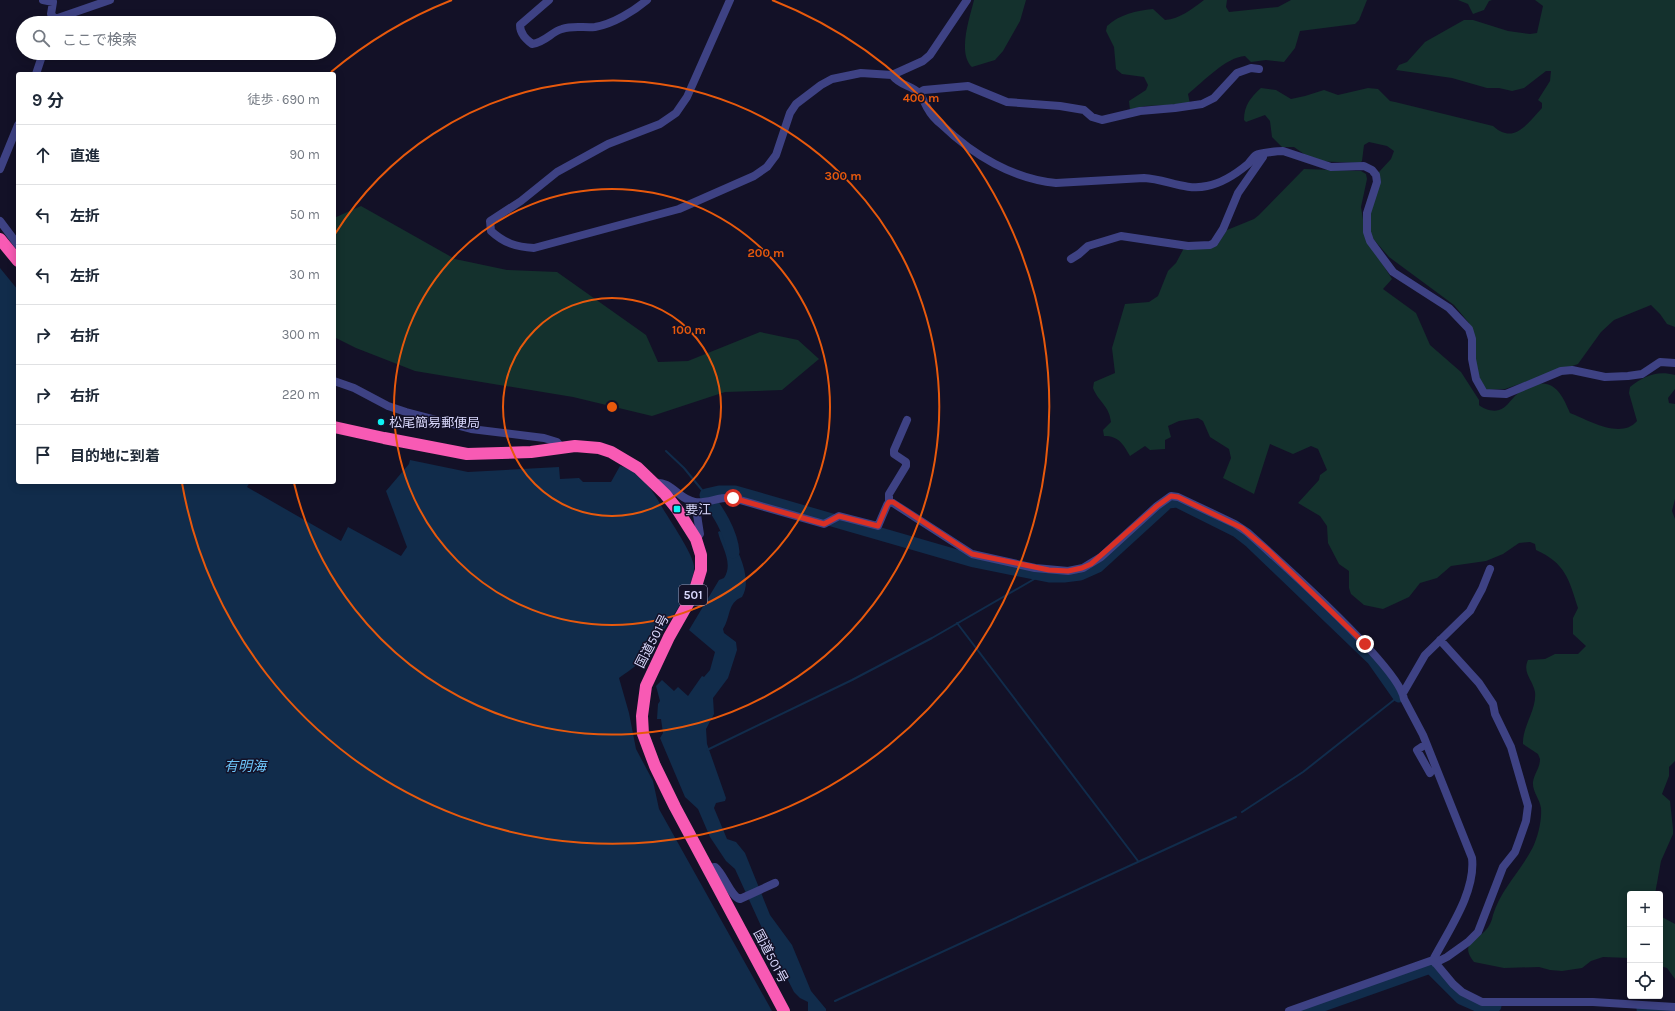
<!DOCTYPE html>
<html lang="ja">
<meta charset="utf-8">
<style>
:root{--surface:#fff;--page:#f2f2f3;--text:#1f2937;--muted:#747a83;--line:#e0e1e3}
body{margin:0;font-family:Karla,"Noto Sans JP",sans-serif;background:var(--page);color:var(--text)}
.controls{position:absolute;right:12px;bottom:12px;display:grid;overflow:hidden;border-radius:4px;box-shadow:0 2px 10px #0003}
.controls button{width:36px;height:36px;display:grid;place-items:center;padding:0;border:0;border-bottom:1px solid var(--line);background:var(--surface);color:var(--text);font:20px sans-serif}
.stop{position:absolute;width:12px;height:12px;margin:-9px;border:3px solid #d93025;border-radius:50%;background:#fff}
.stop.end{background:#d93025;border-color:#fff;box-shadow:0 1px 4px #0008}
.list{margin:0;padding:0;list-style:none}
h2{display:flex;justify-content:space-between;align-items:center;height:52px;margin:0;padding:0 16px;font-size:17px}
h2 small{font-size:13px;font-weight:400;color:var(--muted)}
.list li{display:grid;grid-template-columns:26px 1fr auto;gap:12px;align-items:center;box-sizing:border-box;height:60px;padding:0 16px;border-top:1px solid var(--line)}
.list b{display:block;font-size:15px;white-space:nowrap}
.list em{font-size:13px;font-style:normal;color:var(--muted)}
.icon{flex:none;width:22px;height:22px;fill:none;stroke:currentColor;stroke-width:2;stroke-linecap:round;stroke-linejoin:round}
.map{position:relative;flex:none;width:1675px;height:1011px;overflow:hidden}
.search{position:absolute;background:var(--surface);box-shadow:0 2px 10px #0003;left:16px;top:16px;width:320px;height:44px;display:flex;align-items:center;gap:10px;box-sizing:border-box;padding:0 14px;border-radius:22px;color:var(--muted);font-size:15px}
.panel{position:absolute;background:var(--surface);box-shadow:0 2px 10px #0003;left:16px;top:72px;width:320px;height:412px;border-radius:4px}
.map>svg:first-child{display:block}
.green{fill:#14312d}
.water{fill:#112c4b}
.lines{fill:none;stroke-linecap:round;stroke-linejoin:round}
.stream{stroke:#112c4b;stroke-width:2}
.river{stroke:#112c4b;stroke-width:13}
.street{stroke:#3e4284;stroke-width:8}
.highway{stroke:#f85ab4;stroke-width:12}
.route{stroke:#d93025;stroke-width:5}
.ring{fill:none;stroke:#e8590c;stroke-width:2}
.poi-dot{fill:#0ef2f4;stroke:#131127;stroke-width:1.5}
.labels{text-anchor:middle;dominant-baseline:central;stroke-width:3;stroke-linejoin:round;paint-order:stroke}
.shield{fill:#131127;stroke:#9e9dbd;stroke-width:1}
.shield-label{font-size:12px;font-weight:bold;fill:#dad9fd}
.poi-label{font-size:13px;fill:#dad9fd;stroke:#131127;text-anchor:start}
.street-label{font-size:13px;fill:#dad9fd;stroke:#131127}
.water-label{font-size:14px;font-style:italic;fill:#6cc4f8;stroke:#131127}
.centre{fill:#e8590c;stroke:#131127;stroke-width:2}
.ring-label{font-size:12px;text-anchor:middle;font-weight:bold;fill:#e8590c;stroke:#131127;stroke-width:3;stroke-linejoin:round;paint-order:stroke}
</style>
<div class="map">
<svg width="1675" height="1011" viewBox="0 0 1675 1011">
<rect width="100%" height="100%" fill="#131127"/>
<path class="green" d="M974,0H1026L1020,21L1003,51L995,60L972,67C957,53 970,17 974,0Z
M1204,0H1227L1226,7L1229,12L1278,7L1291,0H1367L1359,20L1355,24L1300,31L1295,48L1284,62L1266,60L1251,62L1245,56C1226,57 1203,82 1188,94L1190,104L1145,106L1130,110L1129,101L1146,90L1148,85L1144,77L1122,74L1116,69L1114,47L1106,31L1107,26C1120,14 1136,11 1153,9L1165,20C1180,19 1192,9 1204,0Z
M1458,0H1492L1489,1L1484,10L1473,14L1468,4Z
M1535,0H1675V327L1667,324L1660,314L1651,305L1614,320L1601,332L1578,364L1505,389L1481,390L1469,323L1454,305L1389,257L1369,234L1367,200L1379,181V172L1391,159L1394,151L1387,146L1369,142L1364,145L1362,161L1360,163L1314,161L1294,147H1282L1272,137L1270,121L1265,115L1246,122L1244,120C1244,105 1251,97 1261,88L1276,90L1291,99L1305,96L1324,90L1338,95L1368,88L1378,89L1390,101L1395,102L1493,126C1514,145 1527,124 1542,108V103L1538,100L1550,81L1551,71H1546L1524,88L1512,91L1499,88H1487L1452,78L1396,70L1399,65L1407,62L1425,42L1464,20H1473L1508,31L1530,34L1537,33L1543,6Z
M1304,169L1361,171L1366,174L1367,179L1361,207L1366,238L1392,279L1383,289L1416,313L1430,345L1461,372L1479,400V405C1484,409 1492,412 1499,410C1506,408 1510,401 1515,396C1520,391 1527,388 1534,385C1554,378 1563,396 1570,413C1588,420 1621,440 1637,421L1629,393L1630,387C1644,376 1657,370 1675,375V389L1668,398L1669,403L1675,404V499L1672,511L1675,519V761L1669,767V776L1662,794L1670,801L1673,829V834L1661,861L1655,894H1630V958L1603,957L1591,961L1582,968L1562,971L1550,970L1539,967L1504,968L1474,962C1460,944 1474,942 1485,931C1489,927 1492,921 1493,915C1501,889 1521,871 1533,847C1538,836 1542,820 1541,808C1540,800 1532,791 1533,782C1534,774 1540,768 1540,759L1538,754L1523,744C1522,727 1537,710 1535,692C1533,680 1522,673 1528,660L1545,659L1555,654H1578L1586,646L1573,634V618L1578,608C1569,579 1565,563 1536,550L1535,544L1530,542L1519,543L1503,554L1486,561L1451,566L1437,578L1420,583L1409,597L1383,609L1364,605L1351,594L1349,588V571L1339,564L1328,543L1327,526L1320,516L1298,503L1319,480L1320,475L1327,470L1318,449L1311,446L1293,454L1270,444L1254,494L1223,478L1231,458L1229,449L1210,437L1203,421L1198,418L1179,421L1168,426L1171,437L1165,440V449L1150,450L1145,446L1130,456C1123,444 1119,436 1104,436L1103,430L1111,422C1109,405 1099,403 1093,388L1094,382L1115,373L1112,348L1125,304L1149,302L1158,296L1168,271L1176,263L1184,248L1218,244L1227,230L1254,219L1259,215Z
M361,206L455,259L507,270L557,272L646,335L658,362L688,361L760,332L798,340L819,359L782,390L725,392L652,416L573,397L415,371L356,348L334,337V218Z
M1660,916L1675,924V979L1667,968L1660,966Z"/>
<path class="water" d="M0,268L18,290V482H250L247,487L341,541L348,527L401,556L407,547L386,491L409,464L410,460L468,472L559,467L560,479L579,478L583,482H611L620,466C639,469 653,491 662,507C670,521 692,552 694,566C696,589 654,645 638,663C633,669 625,673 619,678L629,713L636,749L653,781L659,809L772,1011H0Z
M720,531L726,536L730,534C738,552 753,579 742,597C727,603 731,617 723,629L724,633L736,642L737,650L728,678L713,698L714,714L706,729L707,744L726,798L725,801L716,803L714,808L727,839L736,842L745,853L770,915L792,945L811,991L826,1009V1011H808V1002L800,998L794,992L767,939L735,869L726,861L710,837L698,809L685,797L660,738L663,733L661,719H657L658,704L660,701L656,686L662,680L674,691L678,687L688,696L702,676L704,677L710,670L715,652L689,630L719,580L724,578C734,563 721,546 718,532Z"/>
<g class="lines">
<path class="stream" d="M666,451L684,468L706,495
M957,623L1138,861
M707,750L852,680L932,638L1043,574
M1242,812L1303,772L1399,696
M835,1001L1236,817"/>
<path class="river" d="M733,552C731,531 718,512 706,495L719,492H735L974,561L1049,576H1064L1080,574L1098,566L1168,502L1177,501L1237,531L1251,542L1373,659L1399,696
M1643,1009L1671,1011
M1306,1011L1430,967L1461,998L1477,1005L1495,1006"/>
<path class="street" d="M43,0L53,2L51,14L55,19
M549,0L520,25C520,34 526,39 532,44C546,42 551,32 562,29C573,25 584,28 595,27C613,24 634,11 647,0
M730,0L687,97L676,113L660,124L608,144L557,172L521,201L490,221L491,231C504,243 516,247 534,248L679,209L754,176L767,167L776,155L790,113L796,104L821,85L832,79L861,73L892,75L923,61L930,55L967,0
M55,19L110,0
M36,74L43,53
M892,75C900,86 911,85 919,93C923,97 925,105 928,109C931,115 937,121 942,125C973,155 1013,179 1056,183L1144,178C1166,179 1185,191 1207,186C1223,183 1236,174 1248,164C1250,162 1253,157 1256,155C1260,153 1278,151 1283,151L1331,167L1364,166L1372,170L1376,175L1377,182L1367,213V232L1370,241L1393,272L1449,308L1469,329L1472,339V359L1476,379L1484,393L1506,394L1561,371L1572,370L1605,377L1628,376L1642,374L1660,362L1675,363
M919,93L924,90L968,86L1007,102L1060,106L1084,110L1092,117L1102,120L1140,111L1175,108L1202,104L1214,98L1237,73L1251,68L1259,69
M0,169L18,125
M0,221L18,245
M1071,259L1079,254L1088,246L1121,236L1188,246L1210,245L1214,243L1223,229L1238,193L1263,157L1262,155
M334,381L354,388L388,406L406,412L471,429L544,438L557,442L561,447
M654,483C671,480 679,500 695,502C707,504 720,496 733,498L824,524L839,516L878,526L887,505L889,502L893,503L972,554L1035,568L1068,571L1083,568L1101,557L1157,506L1171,496L1178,497L1235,524L1247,532C1275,557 1400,668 1404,699L1423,735L1472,858C1476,892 1448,931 1433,960L1289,1011
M695,502L700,534L696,539
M889,502V494L906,466V462L894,454V450L907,420
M1403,693L1425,655L1470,611L1482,589L1490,569
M1426,744L1417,750L1430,773
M707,868L715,867C724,874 731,897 740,899L775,883
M1433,960L1453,984L1462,992L1482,1002H1593L1675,1007
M1435,963L1447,957L1468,942L1478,932L1503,867L1515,852L1519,841L1526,821L1528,806L1511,747L1495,714L1493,704L1479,683L1440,640"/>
<path class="highway" d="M0,239L18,261
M334,427L384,438L467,454L531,452L575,446L599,448L611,452L638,468L665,494L677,509L696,539L701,555V570L694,593L669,637L646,686L642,716L643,734L655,766L675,807L784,1011"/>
</g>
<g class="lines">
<path class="route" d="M733,498L824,524L839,516L878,526L887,505L889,502H893L972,554L1049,570L1068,571L1082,568L1091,564L1157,506L1171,496L1178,497L1242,528L1269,551L1365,644"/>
</g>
<g class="ring">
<circle cx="612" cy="407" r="109"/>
<circle cx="612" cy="407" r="218"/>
<path d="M335 234A327 327 0 1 1 294 483"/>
<path d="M331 72A437 437 0 0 1 452 0M772 0A437 437 0 1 1 182 483"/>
</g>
<g class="poi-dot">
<circle cx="381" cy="422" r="4"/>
<rect x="673" y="505" width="8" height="8" rx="2"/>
</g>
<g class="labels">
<rect class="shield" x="679" y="585" width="28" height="20" rx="3"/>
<g class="shield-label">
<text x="693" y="595">501</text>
</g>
<g class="poi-label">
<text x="389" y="422">松尾簡易郵便局</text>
<text x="685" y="509">要江</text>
</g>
<g class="street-label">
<text transform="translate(652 641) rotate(-63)">国道501号</text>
<text transform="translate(771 956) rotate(62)">国道501号</text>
</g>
<g class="water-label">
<text x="245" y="766">有明海</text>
</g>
</g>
<circle cx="612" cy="407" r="6" class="centre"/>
<g class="ring-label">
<text x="921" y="102">400 m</text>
<text x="843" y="180">300 m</text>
<text x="766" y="257">200 m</text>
<text x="689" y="334">100 m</text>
</g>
</svg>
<div class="controls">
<button>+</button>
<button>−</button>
<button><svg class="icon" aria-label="locate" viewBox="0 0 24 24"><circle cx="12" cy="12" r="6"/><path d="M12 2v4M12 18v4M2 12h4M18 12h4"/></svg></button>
</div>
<div class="stop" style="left:733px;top:498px"></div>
<div class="stop end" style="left:1365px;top:644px"></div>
<div class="search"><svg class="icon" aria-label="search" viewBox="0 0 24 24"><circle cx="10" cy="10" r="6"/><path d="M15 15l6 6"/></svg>ここで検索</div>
<section class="panel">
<h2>9 分<small>徒歩 · 690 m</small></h2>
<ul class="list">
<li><svg class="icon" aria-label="ahead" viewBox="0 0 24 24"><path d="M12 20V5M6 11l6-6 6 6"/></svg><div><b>直進</b></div><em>90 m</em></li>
<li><svg class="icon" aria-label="left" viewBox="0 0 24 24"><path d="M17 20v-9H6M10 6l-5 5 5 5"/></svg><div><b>左折</b></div><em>50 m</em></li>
<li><svg class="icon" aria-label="left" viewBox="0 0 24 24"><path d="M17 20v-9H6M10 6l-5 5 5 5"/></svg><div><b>左折</b></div><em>30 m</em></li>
<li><svg class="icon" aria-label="right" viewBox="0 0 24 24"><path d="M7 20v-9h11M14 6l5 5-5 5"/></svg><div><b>右折</b></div><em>300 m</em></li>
<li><svg class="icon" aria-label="right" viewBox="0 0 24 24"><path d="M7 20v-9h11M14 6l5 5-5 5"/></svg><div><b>右折</b></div><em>220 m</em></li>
<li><svg class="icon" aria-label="arrive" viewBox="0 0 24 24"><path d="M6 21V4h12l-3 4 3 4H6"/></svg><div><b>目的地に到着</b></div></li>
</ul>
</section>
</div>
